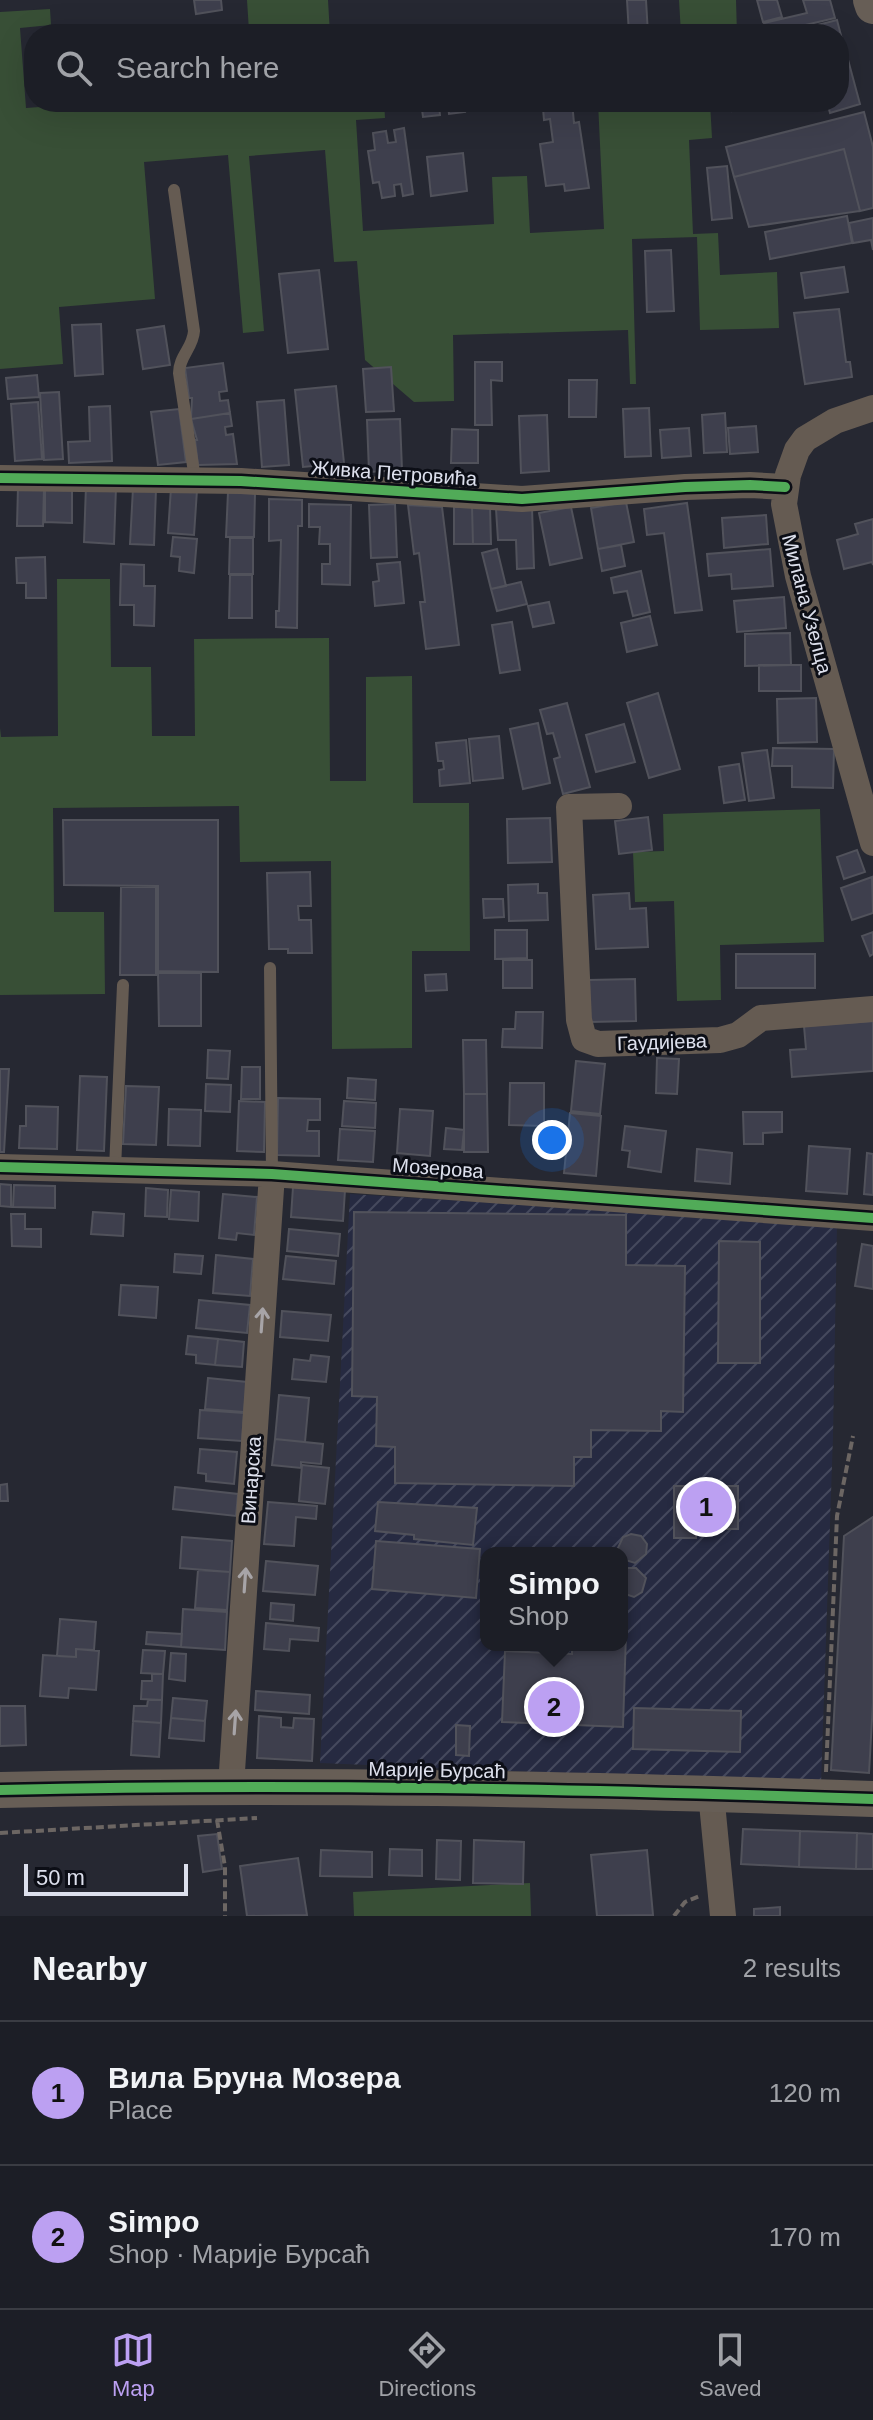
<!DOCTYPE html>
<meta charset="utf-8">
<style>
:root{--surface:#1c1e26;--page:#292b32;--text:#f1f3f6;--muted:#a0a2a7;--line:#3a3c43;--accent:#bca0f2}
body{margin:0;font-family:Helvetica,sans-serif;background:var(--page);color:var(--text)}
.scale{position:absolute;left:24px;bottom:20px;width:164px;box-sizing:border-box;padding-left:8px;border:4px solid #dde0ed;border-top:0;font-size:22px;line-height:28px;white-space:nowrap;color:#dde0ed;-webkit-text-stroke:6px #0c0e16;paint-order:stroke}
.you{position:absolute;left:552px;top:1140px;width:28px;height:28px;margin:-20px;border:6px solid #fff;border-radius:50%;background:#1a73e8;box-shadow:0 0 0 12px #1a73e833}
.badge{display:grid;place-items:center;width:52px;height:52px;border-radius:50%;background:var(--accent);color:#111;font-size:26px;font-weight:700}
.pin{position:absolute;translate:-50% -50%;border:4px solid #fff;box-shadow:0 2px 8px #0006}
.popup{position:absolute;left:480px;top:1547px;width:148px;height:104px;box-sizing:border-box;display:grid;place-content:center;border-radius:16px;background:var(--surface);filter:drop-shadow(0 2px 6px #0005);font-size:26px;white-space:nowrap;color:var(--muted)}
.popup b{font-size:30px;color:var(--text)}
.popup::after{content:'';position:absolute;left:50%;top:100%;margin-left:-16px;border:16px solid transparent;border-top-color:var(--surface)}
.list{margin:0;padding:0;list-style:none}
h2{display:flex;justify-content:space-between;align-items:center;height:104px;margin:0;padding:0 32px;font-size:34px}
h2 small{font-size:26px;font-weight:400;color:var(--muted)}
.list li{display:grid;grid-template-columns:52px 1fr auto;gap:24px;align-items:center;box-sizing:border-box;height:144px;padding:0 32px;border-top:2px solid var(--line)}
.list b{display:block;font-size:30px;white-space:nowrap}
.list p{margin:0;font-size:26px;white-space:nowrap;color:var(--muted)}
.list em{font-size:26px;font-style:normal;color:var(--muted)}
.icon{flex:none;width:44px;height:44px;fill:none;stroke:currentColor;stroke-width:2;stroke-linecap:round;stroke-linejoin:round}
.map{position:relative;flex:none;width:873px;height:1916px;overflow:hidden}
.search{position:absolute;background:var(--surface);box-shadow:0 8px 32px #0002;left:24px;right:24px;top:24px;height:88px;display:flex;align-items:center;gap:20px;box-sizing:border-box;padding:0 28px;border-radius:32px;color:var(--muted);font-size:30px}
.sheet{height:392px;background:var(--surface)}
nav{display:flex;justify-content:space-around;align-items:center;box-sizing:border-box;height:112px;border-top:2px solid var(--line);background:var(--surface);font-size:22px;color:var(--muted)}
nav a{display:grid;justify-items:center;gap:4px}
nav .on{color:var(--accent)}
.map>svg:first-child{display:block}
.industrial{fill:url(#industrial-furrows);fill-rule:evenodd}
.green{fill:#384f36}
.building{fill:#3e3f4d;stroke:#51525b;stroke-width:2}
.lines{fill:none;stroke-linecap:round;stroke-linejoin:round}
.path{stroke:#6c6663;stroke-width:4;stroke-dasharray:8 4;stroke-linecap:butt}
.lane{stroke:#655b52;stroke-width:12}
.street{stroke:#655b52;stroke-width:26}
.secondary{stroke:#675e56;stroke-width:36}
.cycleway-casing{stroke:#0c0e16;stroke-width:15}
.cycleway{stroke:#51ab58;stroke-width:10}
.oneway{stroke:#a7a4a7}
.labels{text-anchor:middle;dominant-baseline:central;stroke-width:6;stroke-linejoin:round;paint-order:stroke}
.street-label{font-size:20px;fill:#dde0ed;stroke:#0c0e16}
</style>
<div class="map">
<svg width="873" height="1916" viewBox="0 0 873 1916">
<defs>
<pattern id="industrial-furrows" width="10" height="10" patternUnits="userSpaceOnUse" patternTransform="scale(2)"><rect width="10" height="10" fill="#262a41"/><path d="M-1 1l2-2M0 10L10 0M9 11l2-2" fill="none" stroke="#45495d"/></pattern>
</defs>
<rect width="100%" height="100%" fill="#262832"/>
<path class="industrial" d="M350,1194L837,1224L833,1436L821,1784L320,1763ZM486,1553H622V1645H486Z"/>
<path class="green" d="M247,0H328L330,34H208L249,31Z
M679,0H736L737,34H681Z
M50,9L51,25L20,28L26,108L81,104V102H384L385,118L356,120L363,231L494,224L492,177L527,176L530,233L604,229L598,102H710L712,138L689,140L693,234L718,233L720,275L777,272L779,328L700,330L697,237L632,239L636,384H630L628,330L453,335L454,401L414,402L365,360L357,261L334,262L325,150L249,156L264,331L243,333L228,155L144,162L155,299L59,307L63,364L0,369V12Z
M57,579H110L111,667H151L152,736H195L194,639L329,638L330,781H366V677L412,676L413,803H469L470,951H412V1048L332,1049L331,861L240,862L239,806L53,808L54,912H104L105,994L0,995V728L1,737L58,736Z
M820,809L824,942L720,945L721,1000L677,1001L674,901L635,902L633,852L664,851L663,814Z
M530,1883L531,1916H354L353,1892Z"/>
<path class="building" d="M194,0H221L222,10L196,14Z
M627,0H646L648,34H629Z
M757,0H777L782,17L763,22Z
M803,0H830L835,18L767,34L764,23L807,13Z
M837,20L845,51L839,53V34H783Z
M847,56L860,104L830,113L827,102H839V58Z
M421,102H463L465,112L449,114L448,105L439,106L440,115L423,117Z
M548,102H572L574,123L579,122L589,188L565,191L564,184L546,186L540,144L553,142L550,119L544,120L543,108L548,107Z
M730,102H765L732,111Z
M864,112L873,147V208L860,211L844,149L734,177L726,147Z
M404,128L413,194L403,196L401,184L394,185L395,196L382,198L379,182L373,183L368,151L375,150L373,133L386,131L388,143L396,142L394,130Z
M844,149L860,211L749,227L734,177Z
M463,153L467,191L431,196L427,157Z
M727,166L732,218L712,220L707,168Z
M847,216L852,243L770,259L765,232Z
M873,218V250L871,240L853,243L849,223Z
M671,250L674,311L647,312L645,251Z
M844,267L848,292L805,298L801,273Z
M319,270L328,349L288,353L279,274Z
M839,309L846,362H850L852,377L805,384L794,313Z
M101,324L103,374L75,376L72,325Z
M164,326L170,365L143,369L137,330Z
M475,362H502V381L491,380L492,425H475Z
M223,363L227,391L219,392L220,401L228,400L230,413L191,419L192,398H189L185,368Z
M391,367L394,411L366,412L363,369Z
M37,375L39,397L8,399L6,378Z
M569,380H597L596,417H569Z
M336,386L344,463L303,467L295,390Z
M59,392L63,459L44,460L40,393Z
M284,400L289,465L262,467L257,402Z
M38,402L42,459L15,461L11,404Z
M110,406L112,461L69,463L68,442L90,441L89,407Z
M649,408L651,456L625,457L623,409Z
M179,409L186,462L158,465L151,412Z
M230,413L232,426L225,427L226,435L233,434L237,464L198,465L195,440H197L191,419Z
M725,413L727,452L704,453L702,415Z
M547,415L549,471L521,473L519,416Z
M400,419L402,470L369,472L367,420Z
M756,426L758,452L730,454L728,428Z
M689,428L691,456L662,458L660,430Z
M452,429L478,430V463H451Z
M86,486L116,487L114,544L84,542Z
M18,487L44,488L43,526H17Z
M45,488L72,489V523L45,522Z
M133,488L156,489L154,545L130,544Z
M171,488L197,490L194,535L168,533Z
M228,492L255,493L254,537H226Z
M269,499L302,500V526H298L297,628L276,627V611H279L281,540L269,541Z
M626,502L634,542L598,549L591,508Z
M687,503L702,610L675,613L664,533L647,535L644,509Z
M309,504L351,505L350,585L322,584V564H330V544H319L320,527H309Z
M395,504L397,557L371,558L369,505Z
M408,505L442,507L459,645L426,649L420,602H425L419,553L414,554Z
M454,507H472L473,544H454Z
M472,507H490L491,544H473Z
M571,507L582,558L550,565L539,513Z
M532,508L534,568L517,569L516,540H498L496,509Z
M766,515L768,544L724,548L722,518Z
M873,519V565L872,562L844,569L837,540L858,534L855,524Z
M173,537L197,539L194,573L179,571L180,557L171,556Z
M230,538H253V574H229Z
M621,545L625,566L602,571L598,549Z
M497,549L506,586L491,589L482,553Z
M770,549L773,586L732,589L731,574L709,576L707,554Z
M45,557L46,598H26V583H17L16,558Z
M400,562L404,603L375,606L373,582L379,581L377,564Z
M121,564L144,565V586H155L154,626L134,625V605H120Z
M641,571L650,612L633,616L627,591L614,593L611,578Z
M230,575H252V618H229Z
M521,582L527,604L497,611L491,589Z
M784,597L786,628L737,632L734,601Z
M549,602L554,623L533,627L528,606Z
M650,616L657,645L627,652L621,623Z
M512,622L520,670L500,673L492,625Z
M790,633L791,665L745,666V634Z
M759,665H801V691H759Z
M658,693L680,769L649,778L627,703Z
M816,698L817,742L778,743L777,699Z
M567,703L590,787L563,794L554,759L560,757L553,733L547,734L540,710Z
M538,723L550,783L523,789L510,729Z
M624,724L635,762L596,772L586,735Z
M499,736L503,778L473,781L469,739Z
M466,740L470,783L440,786L439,770L444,769L443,761H438L436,743Z
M773,748L834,749L833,788L792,787V766H772Z
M767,750L774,798L749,801L742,753Z
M739,764L745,800L724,803L719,767Z
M648,817L652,850L619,854L615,821Z
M550,818L552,862L508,863L507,819Z
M63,820H218V972L158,971V886L64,885Z
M857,850L865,872L844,879L837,857Z
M310,872L311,906H298L299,920H311L312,953H288V949H269L267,873Z
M872,877L873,913L852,920L841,888Z
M538,884V893H547L548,920L509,921L508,885Z
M121,887H156V975H120Z
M629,893L630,909L646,908L648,947L596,949L593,895Z
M483,899H503L504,917L484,918Z
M495,930H527V958L495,959Z
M873,932V954L870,956L862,936Z
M736,954H815V988H736Z
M503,960H532V988H503Z
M158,973H201V1026H159Z
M446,974L447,990L426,991L425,975Z
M635,979L636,1021L590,1022L589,980Z
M516,1012H543L542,1048L502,1047L503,1029H515Z
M873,1021V1071L792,1077L790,1050L806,1049L804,1026Z
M463,1040H486L487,1094H464Z
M208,1050L230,1051L228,1079L207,1078Z
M657,1058L679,1059L677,1094L656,1093Z
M576,1061L605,1064L600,1114L571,1111Z
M242,1067H260V1099H241Z
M0,1069H9L4,1152H0Z
M80,1076L107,1077L104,1151L77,1150Z
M348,1078L376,1080L375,1100L347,1098Z
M510,1083H544V1126L509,1125Z
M206,1084L231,1085L230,1112L205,1111Z
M126,1086L159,1087L156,1145L123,1144Z
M464,1094H487L488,1152H464Z
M278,1098L320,1099V1120H308L307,1131H319V1156L277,1155Z
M239,1101L265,1102L264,1152L237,1151Z
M344,1101L376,1103L375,1128L342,1126Z
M26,1106L58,1107L57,1149L19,1148L20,1126H26Z
M169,1109L201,1110L200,1146L168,1145Z
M400,1109L433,1111L430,1156L397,1153Z
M743,1112H782V1132L763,1133V1144H744Z
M570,1113L601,1116L596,1176L564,1173Z
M625,1126L666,1131L661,1172L628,1167L630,1151L622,1150Z
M446,1128L464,1130L462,1150L444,1149Z
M340,1129L375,1131L373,1162L338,1160Z
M809,1146L850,1149L847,1194L806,1191Z
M697,1149L732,1153L730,1184L695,1181Z
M867,1153L873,1154V1195L864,1194Z
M0,1184L11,1185V1207L0,1206Z
M14,1185L55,1186V1208L13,1207Z
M293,1187L345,1190L343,1221L291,1217Z
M146,1188L168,1190L167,1217L145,1216Z
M171,1190L199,1192L198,1221L169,1219Z
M223,1194L257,1197L254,1235L237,1233L236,1240L219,1238Z
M93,1212L124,1214L123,1236L91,1234Z
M354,1212L626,1215V1265L685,1266L683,1412L661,1411V1431L591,1430V1457H574V1486L395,1483V1447L376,1446L377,1397L352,1396Z
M11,1214H25V1229H41V1247L12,1246Z
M289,1229L340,1234L338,1256L287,1251Z
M719,1241L760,1242V1363H718Z
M862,1244L873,1246V1289L855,1286Z
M175,1254L203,1256L201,1274L174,1272Z
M216,1255L253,1259L250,1296L213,1293Z
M286,1256L336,1261L334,1284L283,1279Z
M121,1285L158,1287L156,1318L119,1315Z
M199,1300L250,1305L247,1333L196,1328Z
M282,1311L331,1315L328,1341L280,1337Z
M188,1336L218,1339L215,1365L196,1363V1355L186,1354Z
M218,1339L244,1342L242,1367L215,1365Z
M311,1355L329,1357L326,1382L292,1379L294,1359L310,1361Z
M208,1378L247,1382L244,1412L205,1409Z
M279,1395L309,1398L305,1442L275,1439Z
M200,1410L244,1413L242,1441L198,1438Z
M275,1439L323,1444L321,1464L301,1462V1468L272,1465Z
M200,1449L237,1452L234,1484L206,1481V1474L198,1473Z
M302,1465L329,1468L325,1504L299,1501Z
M7,1484L8,1501H0V1485Z
M674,1486H738V1529H696V1538H674Z
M175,1487L238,1494L236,1516L173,1509Z
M268,1502L317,1506L316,1519L296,1517L294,1546L264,1544Z
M378,1502L477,1508L473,1545L414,1539V1535L375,1531Z
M873,1517V1702L869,1773L831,1770L844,1536Z
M631,1534L641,1536L647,1544L646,1554L635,1563L622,1559V1553H618L617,1550L623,1537Z
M182,1537L232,1541L230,1572L180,1568Z
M376,1541L480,1549L476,1598L372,1589Z
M266,1561L318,1566L315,1595L263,1591Z
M627,1568H636L646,1578L642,1592L634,1597L622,1593V1570Z
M198,1570L230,1572L227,1610L195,1608Z
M271,1603L294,1605L293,1621L270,1619Z
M183,1609L227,1612L225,1650L181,1647Z
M60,1619L96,1622L94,1650L76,1649V1657L57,1656Z
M266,1623L319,1628L318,1641L290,1639L289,1651L264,1649Z
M147,1632L182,1634L181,1647L146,1644Z
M622,1633H626L623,1727L502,1722L505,1651L572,1654V1645H622Z
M76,1649L99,1651L96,1690L69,1688L68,1698L40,1696L43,1655L76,1657Z
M143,1650L165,1651L163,1674L141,1673Z
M171,1653L186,1654L185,1681L169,1679Z
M152,1674H163L162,1700L141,1699L142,1681H152Z
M256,1691L310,1695L309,1714L255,1710Z
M173,1698L207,1701L205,1721L171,1718Z
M148,1700H162L161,1723L133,1721L134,1706H147Z
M0,1706H25L26,1745L0,1746Z
M634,1708L741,1711L740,1752L633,1749Z
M259,1716L281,1718V1727L293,1728L294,1718L314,1719L312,1761L257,1758Z
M171,1718L205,1721L204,1741L169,1738Z
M133,1721L161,1723L159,1757L131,1755Z
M456,1725L470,1726L469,1756L456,1755Z
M743,1829L800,1831L799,1867L741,1864Z
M800,1831L857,1833L856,1869L799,1867Z
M857,1833L873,1834V1869H856Z
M217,1834L222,1869L203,1872L198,1836Z
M437,1840L461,1841L460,1880L436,1879Z
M474,1840L524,1842L523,1884L473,1883Z
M390,1849L422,1850V1876L389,1875Z
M321,1850L372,1852V1877L320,1876Z
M647,1850L653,1915L597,1916L591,1855Z
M298,1858L307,1915L247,1916L240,1866Z
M780,1907V1916H754V1909Z"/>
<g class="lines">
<path class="path" d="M826,1772L837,1516L853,1436
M217,1820L225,1867V1916
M0,1833L257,1818
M674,1916L685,1902L700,1896"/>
<path class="lane" d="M174,190L194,331C193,348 179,356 179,373L195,479
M270,968L272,1174
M115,1169L123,985"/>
<path class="street" d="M873,408L835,421L805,439L797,450L788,475L784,504L798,576L873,843
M0,478L241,481L522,499L685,487L750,485L785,487
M619,806L569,807L579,1020L584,1039L598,1044L720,1040L738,1035L761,1018L873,1009
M0,1167L272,1174L873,1218
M231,1786L272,1174
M711,1793L723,1916"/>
<path class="secondary" d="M871,0L873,6
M0,1790C291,1783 582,1789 873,1799"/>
<g class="cycleway-casing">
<path id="cycleway" d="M0,478L241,481L522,499L685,487L750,485L785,487
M0,1167L272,1174L873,1218
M0,1790C291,1783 582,1789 873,1799"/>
</g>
<use href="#cycleway" class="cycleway"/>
</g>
<defs><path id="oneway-shaft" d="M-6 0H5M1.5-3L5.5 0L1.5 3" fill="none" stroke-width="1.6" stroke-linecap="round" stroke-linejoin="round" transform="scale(2)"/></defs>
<g class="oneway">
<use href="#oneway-shaft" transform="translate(262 1320) rotate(-86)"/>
<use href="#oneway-shaft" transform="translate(245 1580) rotate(-86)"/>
<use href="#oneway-shaft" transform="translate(235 1722) rotate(-86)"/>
</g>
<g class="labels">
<g class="street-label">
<text transform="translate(394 473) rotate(4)">Живка Петровића</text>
<text transform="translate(807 604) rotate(75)">Милана Узелца</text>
<text transform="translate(662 1042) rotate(-2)">Гаудијева</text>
<text transform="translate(438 1168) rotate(4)">Мозерова</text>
<text transform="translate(251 1480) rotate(-86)">Винарска</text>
<text transform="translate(437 1770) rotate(1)">Марије Бурсаћ</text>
</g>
</g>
</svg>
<div class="scale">50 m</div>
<div class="you"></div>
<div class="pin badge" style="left:706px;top:1507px">1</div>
<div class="pin badge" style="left:554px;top:1707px">2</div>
<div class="popup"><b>Simpo</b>Shop</div>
<div class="search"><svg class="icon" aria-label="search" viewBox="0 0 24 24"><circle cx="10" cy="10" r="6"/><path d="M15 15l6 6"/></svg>Search here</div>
</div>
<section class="sheet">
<h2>Nearby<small>2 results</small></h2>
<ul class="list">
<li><span class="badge">1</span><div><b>Вила Бруна Мозера</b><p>Place</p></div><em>120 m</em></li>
<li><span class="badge">2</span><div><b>Simpo</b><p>Shop · Марије Бурсаћ</p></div><em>170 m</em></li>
</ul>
</section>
<nav>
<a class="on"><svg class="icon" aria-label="map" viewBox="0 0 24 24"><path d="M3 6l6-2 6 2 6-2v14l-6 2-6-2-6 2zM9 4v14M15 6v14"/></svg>Map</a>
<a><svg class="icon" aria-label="directions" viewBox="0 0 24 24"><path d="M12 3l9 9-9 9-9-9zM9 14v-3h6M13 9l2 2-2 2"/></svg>Directions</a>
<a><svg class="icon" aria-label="saved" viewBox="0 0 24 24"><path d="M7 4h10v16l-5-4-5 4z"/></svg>Saved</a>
</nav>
